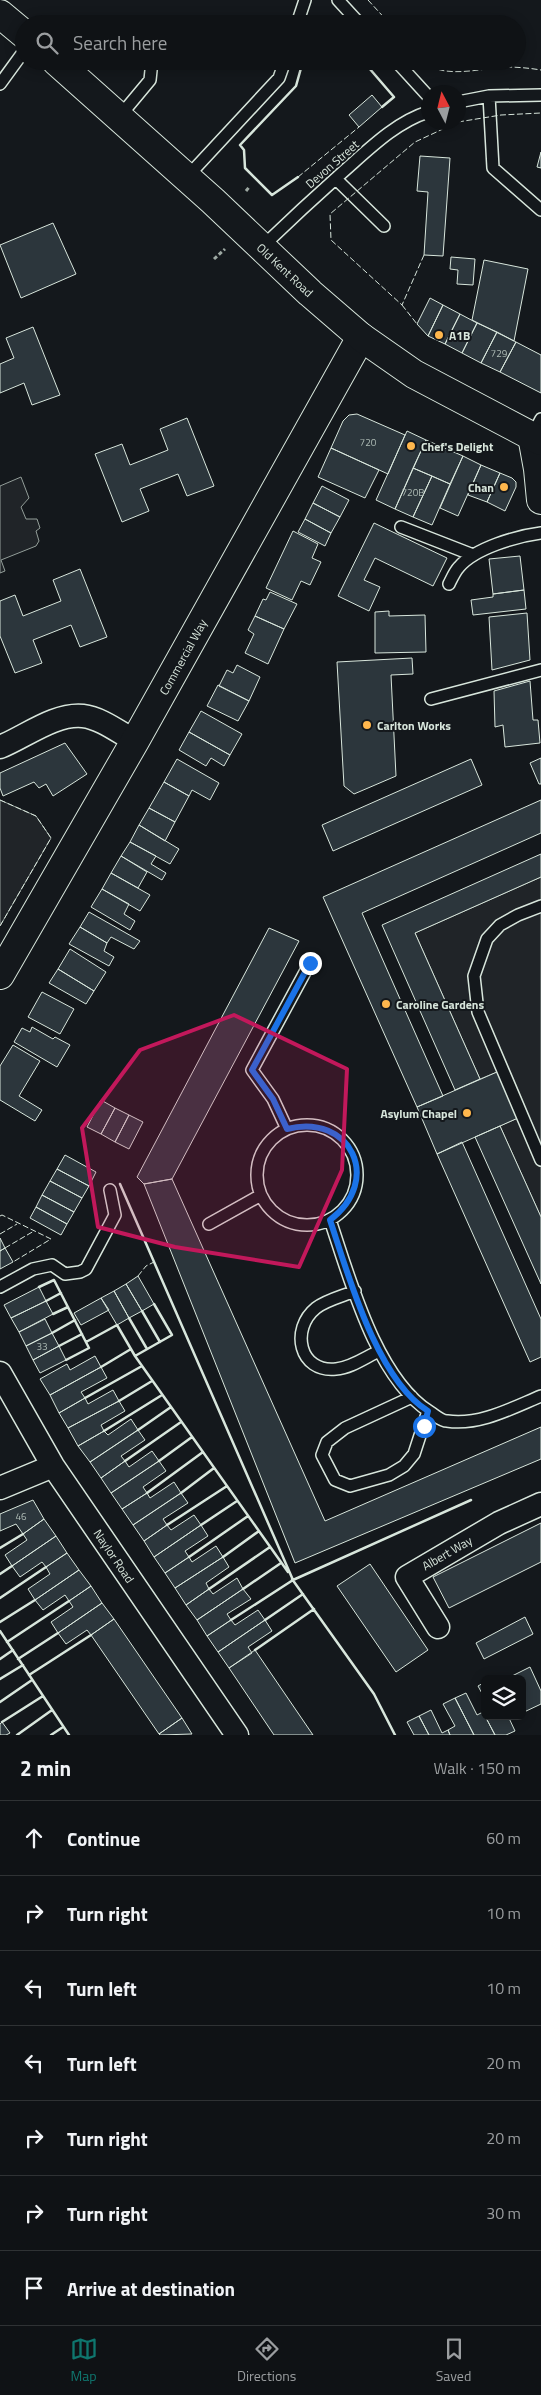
<!DOCTYPE html>
<meta charset="utf-8">
<style>
:root{--surface:#0f1215;--page:#1d2022;--text:#f1f3f6;--muted:#9b9ea0;--line:#2f3234;--accent:#0f766e}
body{margin:0;font-family:"Titillium Web",sans-serif;background:var(--page);color:var(--text)}
.controls{position:absolute;right:15px;bottom:15px;display:grid;overflow:hidden;border-radius:8px;box-shadow:0 2px 12px #0003}
.controls button{width:45px;height:45px;display:grid;place-items:center;padding:0;border:0;border-bottom:1px solid var(--line);background:var(--surface);color:var(--text);font:25px sans-serif}
.compass{position:absolute;left:421px;top:85px;width:45px;height:45px;border-radius:50%;background:var(--surface);box-shadow:0 2px 12px #0003;rotate:353deg}
.stop{position:absolute;width:15px;height:15px;margin:-11px;border:4px solid #1a73e8;border-radius:50%;background:#fff}
.stop.end{background:#1a73e8;border-color:#fff;box-shadow:0 1px 5px #0008}
.list{margin:0;padding:0;list-style:none}
h2{display:flex;justify-content:space-between;align-items:center;height:65px;margin:0;padding:0 20px;font-size:21px}
h2 small{font-size:16px;font-weight:400;color:var(--muted)}
.list li{display:grid;grid-template-columns:32px 1fr auto;gap:15px;align-items:center;box-sizing:border-box;height:75px;padding:0 20px;border-top:1px solid var(--line)}
.list b{display:block;font-size:19px;white-space:nowrap}
.list em{font-size:16px;font-style:normal;color:var(--muted)}
.icon{flex:none;width:28px;height:28px;fill:none;stroke:currentColor;stroke-width:2;stroke-linecap:round;stroke-linejoin:round}
.map{position:relative;flex:none;width:541px;height:1735px;overflow:hidden}
.search{position:absolute;background:var(--surface);box-shadow:0 2px 12px #0003;left:15px;right:15px;top:15px;height:55px;display:flex;align-items:center;gap:12px;box-sizing:border-box;padding:0 18px;border-radius:28px;color:var(--muted);font-size:19px}
.sheet{height:590px;background:var(--surface)}
nav{display:flex;justify-content:space-around;align-items:center;box-sizing:border-box;height:70px;border-top:1px solid var(--line);background:var(--surface);font-size:14px;color:var(--muted)}
nav a{display:grid;justify-items:center;gap:2px}
nav .on{color:var(--accent)}
.map>svg:first-child{display:block}
.green{fill:#202428;stroke:#939e99}
.building{fill:#2c363c;stroke:#d8e6dc}
.lines{fill:none;stroke-linecap:round;stroke-linejoin:round}
.lane-casing{stroke:#d8e6dc;stroke-width:14}
.street-casing{stroke:#d8e6dc;stroke-width:25}
.secondary-casing{stroke:#d8e6dc;stroke-width:30}
.highway-casing{stroke:#d8e6dc;stroke-width:30}
.path{stroke:#9da8a2;stroke-width:3;stroke-dasharray:4 2.5;stroke-linecap:butt}
.lane{stroke:#14181c;stroke-width:11}
.street{stroke:#14181c;stroke-width:22}
.secondary{stroke:#14181c;stroke-width:28}
.highway{stroke:#14181c;stroke-width:28}
.fence{stroke:#d8e6dc;stroke-width:1;stroke-dasharray:6 2.5;stroke-linecap:butt}
.wall{stroke:#d8e6dc;stroke-width:2.5}
.route{stroke:#1a73e8;stroke-width:6}
.marked{fill:#c2185b;fill-opacity:0.2;stroke:#c2185b;stroke-width:4;stroke-linejoin:round}
.poi-dot{fill:#ffb74d;stroke:#14181c;stroke-width:2}
.labels{text-anchor:middle;dominant-baseline:central;stroke-width:4;stroke-linejoin:round;paint-order:stroke}
.number-label{font-size:10px;fill:#adbab4}
.street-label{font-size:12px;fill:#d8e6dc;stroke:#14181c}
.poi-label{font-size:12px;font-weight:bold;fill:#d8e6dc;stroke:#14181c;text-anchor:start}
</style>
<div class="map">
<svg width="541" height="1735" viewBox="0 0 541 1735">
<rect width="100%" height="100%" fill="#14181c"/>
<path class="green" d="M21,477L29,498L21,507L26,519H37L40,528L36,531L39,541L36,546L1,560L5,571L0,573V486Z
M0,800L36,816L51,838L0,926Z
M541,877V1217L500,1126L518,1118L497,1072L480,1079L415,933Z"/>
<path class="building" d="M372,95L382,107L359,127L349,115Z
M541,152V168L537,167Z
M420,156L450,158L443,256L424,255L428,192L417,191Z
M53,223L76,274L21,298L0,245Z
M451,257L475,259L473,285L457,284L458,270L450,269Z
M484,260L528,269L514,341L472,320Z
M430,298L443,305L428,336L417,324Z
M443,305L460,314L445,344L428,336Z
M460,314L477,323L462,353L445,344Z
M477,323L497,332L481,363L462,353Z
M33,327L60,395L32,405L24,383L0,393V364L14,358L6,338Z
M497,332L516,342L500,372L481,363Z
M516,342L541,355V393L500,372Z
M357,414L405,435L388,474L331,448L343,421L349,415Z
M187,418L214,486L187,496L178,474L140,489L149,511L122,522L95,454L122,444L130,465L168,450L160,429Z
M407,431L426,440L395,509L376,500Z
M426,440L463,456L450,484L413,468Z
M331,448L379,470L365,498L318,477Z
M463,456L481,465L458,516L440,508Z
M481,465L500,473L487,502L468,495Z
M413,468L432,476L413,517L395,509Z
M500,473L512,478L516,482V487L505,511L487,502Z
M432,476L450,484L432,525L413,517Z
M322,486L349,500L340,517L313,503Z
M313,503L340,517L331,533L305,519Z
M305,519L331,533L325,546L298,532Z
M374,523L447,558L433,586L375,558L364,580L380,587L369,611L338,596Z
M293,531L318,544L312,558L321,562L310,585L301,581L292,600L266,588Z
M520,556L524,590L493,594L489,559Z
M80,569L107,637L80,647L71,625L33,640L42,663L15,673L0,636V601L15,595L23,616L61,601L53,580Z
M524,590L526,609L473,615L471,600L493,597V594Z
M270,592L297,604L284,629L255,616L263,599L266,600Z
M389,611V616L425,615L426,652L375,653V612Z
M527,613L530,660L492,670L489,617Z
M255,616L284,629L268,664L245,653L254,634L248,630Z
M412,658L413,674L391,675L396,776L354,794L344,786L337,662Z
M237,665L260,677L249,701L219,686L227,670L233,673Z
M530,681L533,720H538L540,743L505,747L503,725L495,727L494,691Z
M218,685L249,701L238,721L207,706Z
M201,711L242,734L230,755L189,732Z
M189,732L230,755L224,766L211,758L206,766L179,750Z
M65,743L87,774L53,796L46,784L39,788L34,782L3,796L0,788V773Z
M541,758V784H539L530,763Z
M177,759L219,783L210,800L192,790L189,796L164,782Z
M471,759L482,785L333,851L322,825Z
M164,782L189,796L175,822L149,808Z
M541,800V833L362,913L443,1096L417,1107L323,897Z
M149,808L175,822L165,841L139,825Z
M139,825L179,849L170,864L130,842Z
M130,842L156,856L151,864L166,873L162,880L121,856Z
M541,854V877L415,933L480,1079L455,1090L382,925Z
M121,856L147,872L138,888L111,873Z
M111,873L150,895L140,911L102,889Z
M102,889L129,904L124,914L135,921L130,930L91,907Z
M89,912L140,941L134,949L111,937L107,943L80,927Z
M80,927L107,943L104,951L114,957L109,966L69,944Z
M269,928L299,941L172,1179L144,1184L137,1177Z
M70,949L106,972L94,991L58,969Z
M58,969L94,991L86,1004L49,983Z
M42,992L74,1009L60,1034L28,1017Z
M32,1027L53,1039L55,1037L70,1045L57,1067L14,1042L22,1028L30,1032Z
M13,1045L40,1061L19,1096L42,1110L35,1121L0,1100V1066Z
M497,1072L518,1118L437,1154L417,1107Z
M101,1100L115,1108L101,1134L87,1127Z
M115,1108L129,1115L115,1142L101,1134Z
M129,1115L143,1122L129,1149L115,1142Z
M500,1126L541,1217V1284L475,1137Z
M462,1142L541,1319V1357L530,1362L437,1154Z
M65,1155L96,1172L89,1186L57,1169Z
M57,1169L89,1186L82,1198L50,1181Z
M172,1179L325,1521L541,1427V1459L295,1563L144,1184Z
M50,1181L82,1198L74,1212L42,1195Z
M42,1195L74,1212L67,1224L36,1207Z
M36,1207L67,1224L61,1235L30,1218Z
M0,1238L5,1248L0,1251Z
M5,1248L13,1262L0,1269V1251Z
M138,1276L154,1304L142,1311L126,1284Z
M126,1284L142,1311L129,1318L114,1291Z
M39,1287L46,1301L11,1318L4,1305Z
M114,1291L129,1318L117,1325L101,1298Z
M101,1298L109,1310L81,1325L74,1313Z
M46,1301L53,1314L19,1332L11,1318Z
M45,1319L52,1333L26,1346L19,1332Z
M52,1333L59,1346L33,1360L26,1346Z
M59,1346L66,1360L40,1373L33,1360Z
M95,1356L101,1367L50,1395L40,1379L67,1364L70,1370Z
M101,1367L107,1378L81,1392L85,1398L59,1413L50,1395Z
M113,1390L119,1401L68,1428L59,1413L85,1398L88,1404Z
M119,1401L125,1411L101,1425L104,1431L78,1446L68,1428Z
M131,1419L138,1430L90,1462L78,1446L104,1431L108,1435Z
M138,1430L145,1440L121,1456L125,1461L101,1478L90,1462Z
M152,1451L159,1461L111,1493L101,1478L125,1461L129,1467Z
M159,1461L166,1471L143,1487L147,1493L122,1509L111,1493Z
M174,1482L181,1493L133,1525L122,1509L147,1493L150,1498Z
M181,1493L188,1503L163,1519L167,1525L144,1541L133,1525Z
M33,1500L44,1519L23,1534L16,1524L0,1531V1514Z
M194,1515L201,1525L154,1557L144,1541L167,1525L171,1530Z
M44,1519L56,1536L12,1566L5,1555L27,1540L23,1534Z
M541,1523V1562L449,1608L433,1577Z
M201,1525L208,1536L185,1551L189,1557L165,1573L154,1557Z
M56,1536L67,1553L46,1567L42,1562L20,1577L12,1566Z
M216,1546L223,1557L175,1588L165,1573L189,1557L192,1562Z
M67,1553L79,1570L35,1600L28,1589L50,1574L46,1567Z
M223,1557L229,1567L206,1583L209,1589L186,1605L175,1588Z
M370,1564L428,1650L396,1672L337,1586Z
M79,1570L91,1586L69,1601L65,1595L43,1610L35,1600Z
M237,1578L243,1589L197,1620L186,1605L209,1589L213,1594Z
M91,1586L102,1603L58,1633L51,1622L73,1607L69,1601Z
M243,1589L251,1599L227,1614L231,1620L207,1636L197,1620Z
M102,1603L114,1619L91,1635L87,1630L66,1644L58,1633Z
M258,1610L265,1620L218,1652L207,1636L231,1620L235,1625Z
M525,1617L533,1634L484,1659L476,1643Z
M114,1619L182,1718L159,1734L91,1635Z
M265,1620L272,1631L248,1647L252,1653L229,1668L218,1652Z
M255,1650L313,1735H274L229,1668Z
M530,1667L541,1691V1704L522,1713V1679H506Z
M485,1682V1699L478,1686Z
M466,1693L477,1715L483,1712L495,1735H474L455,1698Z
M455,1698L474,1735H450L448,1730L455,1726L443,1704Z
M431,1710L442,1733L448,1730L450,1735H429L419,1716Z
M419,1716L429,1735H414L407,1722Z
M485,1716H508L515,1731L506,1735H495Z
M182,1718L192,1734L160,1735L159,1734Z
M2,1722L10,1733L6,1735H0V1724Z"/>
<g class="lines">
<g class="lane-casing">
<path id="lane" d="M338,0L360,24
M297,24L305,0
M396,61L428,96
M0,84L24,51
M489,96L493,168L541,210
M458,102L489,96L541,95
M120,116L150,80L152,61
M187,177L279,78L285,61
M336,179L384,226
M262,247C289,221 316,196 344,171C369,149 396,122 428,112
M532,436L541,419
M401,527L473,555
M449,584C452,578 455,571 459,567C475,548 517,536 541,533
M431,699L541,670
M541,906L518,915L500,925L487,939L474,976L478,1012L541,1160
M257 1175a50 50 0 1 1 100 0a50 50 0 1 1-100 0Z
M287,1129L273,1099L252,1070L310,963
M330,1220C350,1279 376,1378 430,1412C435,1415 441,1421 447,1421C479,1426 512,1408 541,1396
M209,1224L261,1195
M0,1287L33,1269L52,1265L65,1274L80,1272L86,1269L115,1215L110,1190
M355,1291C343,1296 326,1300 316,1308C290,1329 299,1373 336,1369C351,1368 366,1357 379,1351
M412,1397L345,1428L327,1442L322,1455L335,1480L350,1486L389,1475L404,1466L414,1454L428,1411"/>
</g>
<g class="street-casing">
<path id="street" d="M0,747C25,737 55,713 83,716C101,718 120,733 135,741
M0,1373L53,1466L237,1735
M0,1488L53,1466
M438,1627L407,1577L499,1523L541,1504"/>
</g>
<g class="secondary-casing">
<path id="secondary" d="M532,436L538,469L541,500
M0,975L135,741L361,337"/>
</g>
<g class="highway-casing">
<path id="highway" d="M0,14L24,34
M56,61L213,201L310,293L361,337L414,374L541,441"/>
</g>
<path class="path" d="M246,191L250,186
M214,259L225,249"/>
<use href="#lane" class="lane"/>
<use href="#street" class="street"/>
<use href="#secondary" class="secondary"/>
<use href="#highway" class="highway"/>
<path class="fence" d="M368,0L390,24
M424,61C441,80 483,68 505,67C517,67 529,68 541,70
M458,122L501,115L541,113
M298,177L359,127
M424,255L402,305L331,240L330,214L415,142L458,122
M402,305L417,324
M0,800L36,816L51,838L0,926
M0,1216L2,1215L51,1239L13,1262
M0,1234L17,1224
M5,1248L34,1231
M138,1276L146,1266L154,1262"/>
<path class="wall" d="M323,24L326,20L330,24
M363,61L394,97L382,107
M298,177L272,195L245,168L244,150L240,145L296,86L303,61
M120,1184L293,1580L471,1500
M39,1287L54,1280L89,1348L66,1360
M46,1301L61,1293
M142,1311L160,1342
M53,1314L68,1307
M129,1318L147,1349
M52,1333L75,1320
M86,1342L117,1325L135,1356L172,1335L154,1304
M59,1346L82,1334
M135,1356L288,1572
M101,1367L131,1349
M85,1398L142,1366
M119,1401L152,1381
M138,1430L171,1407
M104,1431L162,1395
M125,1461L181,1422
M159,1461L192,1437
M147,1493L203,1452
M181,1493L214,1468
M167,1525L227,1486
M201,1525L237,1501
M0,1548L23,1534
M189,1557L248,1516
M223,1557L259,1531
M0,1574L12,1566
M292,1579L374,1694L395,1735
M209,1589L270,1547
M243,1589L281,1563
M0,1598L46,1567
M231,1620L293,1580
M265,1620L303,1594
M0,1622L35,1600
M0,1631L69,1735
M7,1642L69,1601
M255,1650L314,1609
M0,1659L13,1650
M18,1659L58,1633
M29,1675L91,1635
M0,1679L23,1665
M0,1702L32,1680
M2,1722L43,1696
M17,1735L52,1710
M51,1735L63,1727"/>
</g>
<g class="lines">
<path class="route" d="M310,963L252,1070L273,1099L287,1129C351,1113 383,1180 330,1220C348,1274 377,1380 428,1411L424,1426"/>
</g>
<path class="marked" d="M234,1015L347,1069L342,1170L299,1267L175,1247L98,1227L82,1128L140,1050Z"/>
<g class="poi-dot">
<circle cx="439" cy="335" r="5"/>
<circle cx="411" cy="446" r="5"/>
<circle cx="504" cy="487" r="5"/>
<circle cx="367" cy="725" r="5"/>
<circle cx="386" cy="1004" r="5"/>
<circle cx="467" cy="1113" r="5"/>
</g>
<g class="labels">
<g class="number-label">
<text x="499" y="353">729</text>
<text x="368" y="442">720</text>
<text x="413" y="492">720B</text>
<text x="42" y="1346">33</text>
<text x="21" y="1516">46</text>
</g>
<g class="street-label">
<text transform="translate(332 164) rotate(-41)">Devon Street</text>
<text transform="translate(285 270) rotate(43)">Old Kent Road</text>
<text transform="translate(183 657) rotate(-61)">Commercial Way</text>
<text transform="translate(447 1553) rotate(-30)">Albert Way</text>
<text transform="translate(114 1556) rotate(56)">Naylor Road</text>
</g>
<g class="poi-label">
<text x="449" y="335">A1B</text>
<text x="421" y="446">Chef's Delight</text>
<text x="494" y="487" text-anchor="end">Chan</text>
<text x="377" y="725">Carlton Works</text>
<text x="396" y="1004">Caroline Gardens</text>
<text x="457" y="1113" text-anchor="end">Asylum Chapel</text>
</g>
</g>
</svg>
<div class="controls">
<button><svg class="icon" aria-label="layers" viewBox="0 0 24 24"><path d="M12 4l9 5-9 5-9-5zM3 14l9 5 9-5"/></svg></button>
</div>
<svg class="compass" viewBox="-18 -18 36 36"><path d="M0-13l5 13h-10z" fill="#e53935"/><path d="M0 13l5-13h-10z" fill="#9b9ea0"/></svg>
<div class="stop" style="left:424px;top:1426px"></div>
<div class="stop end" style="left:310px;top:963px"></div>
<div class="search"><svg class="icon" aria-label="search" viewBox="0 0 24 24"><circle cx="10" cy="10" r="6"/><path d="M15 15l6 6"/></svg>Search here</div>
</div>
<section class="sheet">
<h2>2 min<small>Walk · 150 m</small></h2>
<ul class="list">
<li><svg class="icon" aria-label="ahead" viewBox="0 0 24 24"><path d="M12 20V5M6 11l6-6 6 6"/></svg><div><b>Continue</b></div><em>60 m</em></li>
<li><svg class="icon" aria-label="right" viewBox="0 0 24 24"><path d="M7 20v-9h11M14 6l5 5-5 5"/></svg><div><b>Turn right</b></div><em>10 m</em></li>
<li><svg class="icon" aria-label="left" viewBox="0 0 24 24"><path d="M17 20v-9H6M10 6l-5 5 5 5"/></svg><div><b>Turn left</b></div><em>10 m</em></li>
<li><svg class="icon" aria-label="left" viewBox="0 0 24 24"><path d="M17 20v-9H6M10 6l-5 5 5 5"/></svg><div><b>Turn left</b></div><em>20 m</em></li>
<li><svg class="icon" aria-label="right" viewBox="0 0 24 24"><path d="M7 20v-9h11M14 6l5 5-5 5"/></svg><div><b>Turn right</b></div><em>20 m</em></li>
<li><svg class="icon" aria-label="right" viewBox="0 0 24 24"><path d="M7 20v-9h11M14 6l5 5-5 5"/></svg><div><b>Turn right</b></div><em>30 m</em></li>
<li><svg class="icon" aria-label="arrive" viewBox="0 0 24 24"><path d="M6 21V4h12l-3 4 3 4H6"/></svg><div><b>Arrive at destination</b></div></li>
</ul>
</section>
<nav>
<a class="on"><svg class="icon" aria-label="map" viewBox="0 0 24 24"><path d="M3 6l6-2 6 2 6-2v14l-6 2-6-2-6 2zM9 4v14M15 6v14"/></svg>Map</a>
<a><svg class="icon" aria-label="directions" viewBox="0 0 24 24"><path d="M12 3l9 9-9 9-9-9zM9 14v-3h6M13 9l2 2-2 2"/></svg>Directions</a>
<a><svg class="icon" aria-label="saved" viewBox="0 0 24 24"><path d="M7 4h10v16l-5-4-5 4z"/></svg>Saved</a>
</nav>
